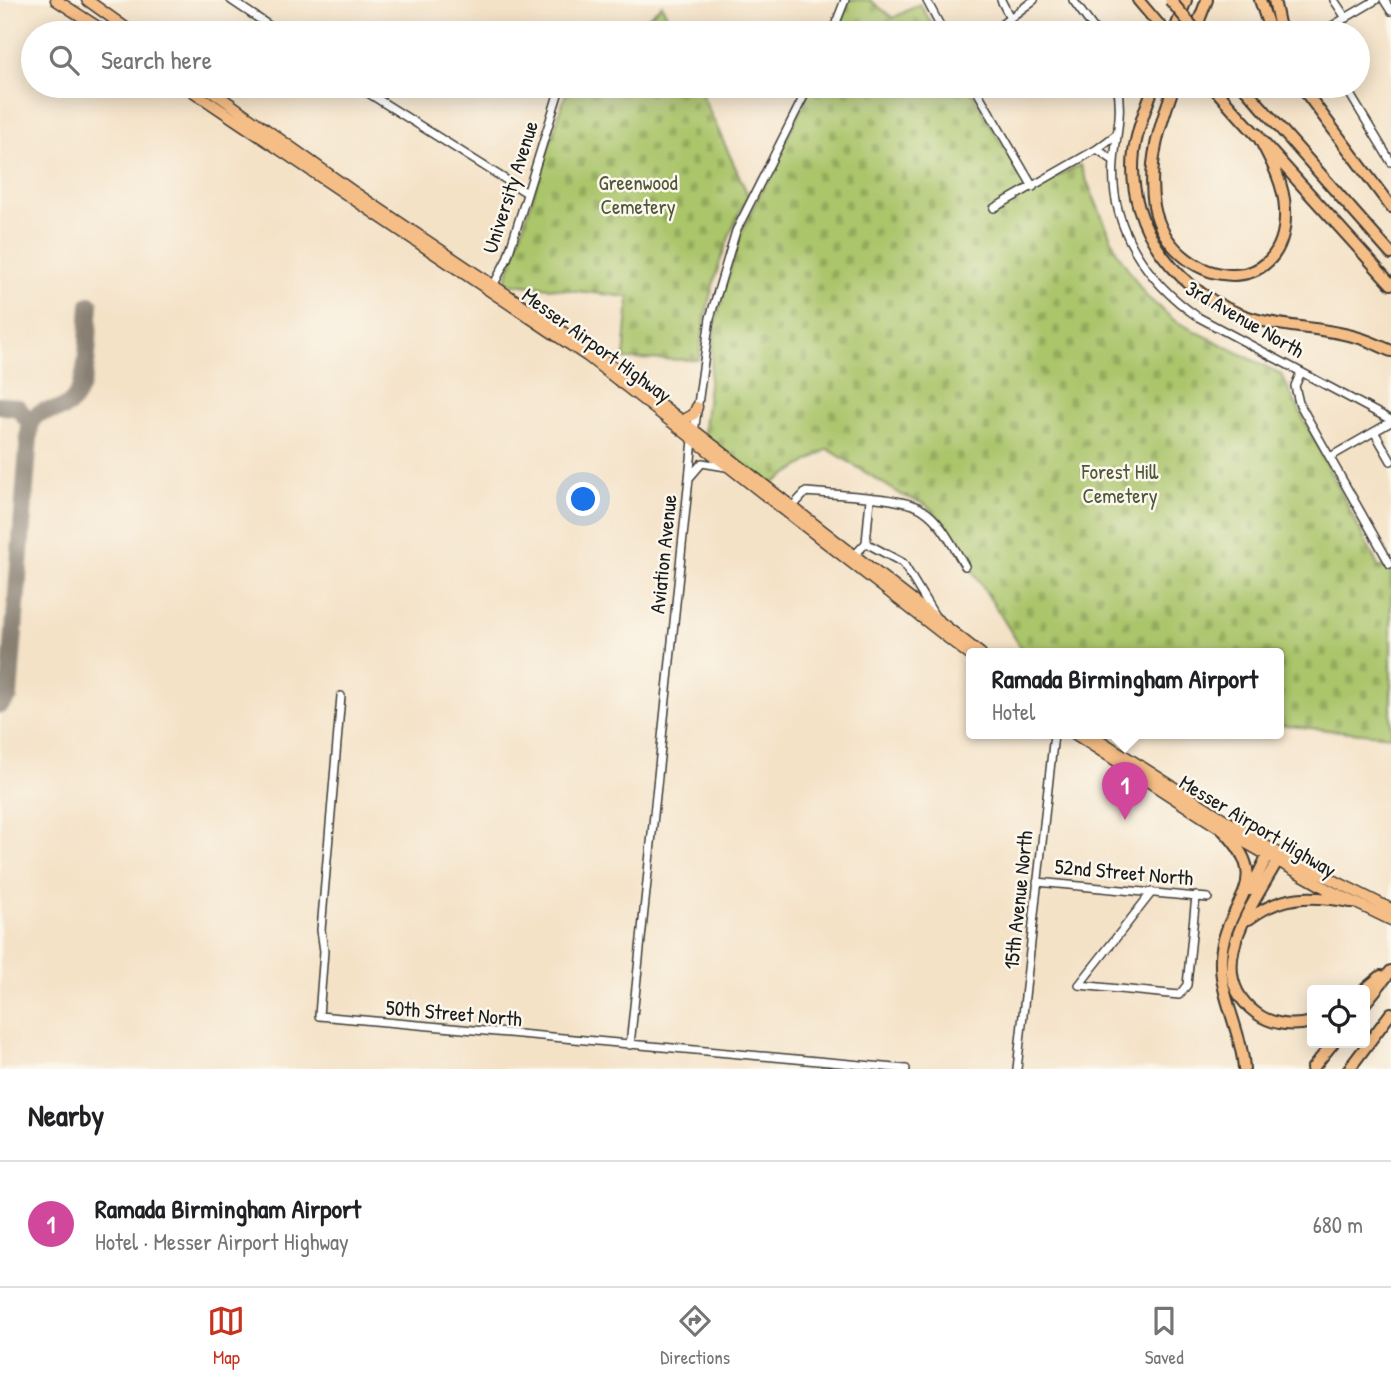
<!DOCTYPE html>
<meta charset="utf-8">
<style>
:root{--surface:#fff;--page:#f2f2f2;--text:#202124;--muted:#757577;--line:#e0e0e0;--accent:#c8321e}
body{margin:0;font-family:"Patrick Hand",sans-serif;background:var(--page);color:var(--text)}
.controls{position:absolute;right:21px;bottom:21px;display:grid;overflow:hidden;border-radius:7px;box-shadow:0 4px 18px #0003}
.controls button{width:63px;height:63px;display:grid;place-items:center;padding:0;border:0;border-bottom:2px solid var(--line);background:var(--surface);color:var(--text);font:35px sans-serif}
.you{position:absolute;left:584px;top:500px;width:24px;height:24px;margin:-18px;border:5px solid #fff;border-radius:50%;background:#1a73e8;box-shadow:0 0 0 10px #1a73e833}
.badge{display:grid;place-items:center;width:46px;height:46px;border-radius:50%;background:var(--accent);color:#fff;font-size:23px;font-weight:700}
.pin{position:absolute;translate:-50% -58px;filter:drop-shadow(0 2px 4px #0008)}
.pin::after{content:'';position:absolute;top:37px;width:24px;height:21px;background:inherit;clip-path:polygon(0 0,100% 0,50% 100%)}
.popup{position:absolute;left:966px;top:648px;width:318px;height:91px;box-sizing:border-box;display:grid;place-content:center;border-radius:7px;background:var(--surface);filter:drop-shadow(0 2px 5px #0005);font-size:23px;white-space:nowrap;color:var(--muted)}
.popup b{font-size:26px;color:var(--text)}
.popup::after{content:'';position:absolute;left:50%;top:100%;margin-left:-14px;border:14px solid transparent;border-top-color:var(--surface)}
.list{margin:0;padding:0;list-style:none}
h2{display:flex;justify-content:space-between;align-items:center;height:91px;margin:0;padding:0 28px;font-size:30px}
h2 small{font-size:23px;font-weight:400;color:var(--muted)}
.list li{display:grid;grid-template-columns:46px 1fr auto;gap:21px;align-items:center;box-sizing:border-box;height:126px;padding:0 28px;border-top:2px solid var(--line)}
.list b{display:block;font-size:26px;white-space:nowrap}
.list p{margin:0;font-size:23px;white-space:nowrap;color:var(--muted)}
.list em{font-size:23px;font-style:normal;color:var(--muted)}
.icon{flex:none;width:38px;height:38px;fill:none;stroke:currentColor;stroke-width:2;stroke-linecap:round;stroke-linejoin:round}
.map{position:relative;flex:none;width:1391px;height:1069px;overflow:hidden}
.search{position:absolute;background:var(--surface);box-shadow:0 4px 18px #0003;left:21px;right:21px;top:21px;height:77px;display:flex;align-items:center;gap:18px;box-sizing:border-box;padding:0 24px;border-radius:38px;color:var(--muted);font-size:26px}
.sheet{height:217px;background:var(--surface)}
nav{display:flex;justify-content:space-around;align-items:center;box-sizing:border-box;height:98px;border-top:2px solid var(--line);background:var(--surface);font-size:19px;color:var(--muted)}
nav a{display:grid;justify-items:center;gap:4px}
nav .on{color:var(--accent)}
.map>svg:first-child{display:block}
.cemetery{fill:url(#cemetery-stones);stroke:#637044;stroke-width:2}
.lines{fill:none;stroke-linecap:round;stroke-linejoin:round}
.taxiway{stroke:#887f72;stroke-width:18}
.minor-casing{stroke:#3c3a36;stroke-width:10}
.major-casing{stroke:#3c3a36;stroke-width:13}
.highway-casing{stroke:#3c3a36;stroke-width:14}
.minor{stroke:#fff;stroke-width:7}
.major{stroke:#f6be87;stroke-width:10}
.highway{stroke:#f6be87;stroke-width:10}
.highway-bridge-casing{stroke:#3c3a36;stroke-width:14;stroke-linecap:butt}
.highway-bridge{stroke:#f6be87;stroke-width:10}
.labels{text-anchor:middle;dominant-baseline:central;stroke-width:5;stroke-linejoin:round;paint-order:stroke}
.park-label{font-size:21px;fill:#4e5738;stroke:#fbf7ec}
.street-label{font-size:21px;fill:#1c1c1c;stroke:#fbf7ec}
</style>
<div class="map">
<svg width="1391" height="1069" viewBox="0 0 1391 1069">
<defs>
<pattern id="cemetery-stones" width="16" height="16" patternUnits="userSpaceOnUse" patternTransform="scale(1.75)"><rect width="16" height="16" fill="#aac56b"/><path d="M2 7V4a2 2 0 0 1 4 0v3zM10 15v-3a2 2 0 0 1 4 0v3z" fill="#92a95c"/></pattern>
</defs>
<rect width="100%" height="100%" fill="#fbf7ec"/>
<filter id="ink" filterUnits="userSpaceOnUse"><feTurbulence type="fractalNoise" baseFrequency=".0143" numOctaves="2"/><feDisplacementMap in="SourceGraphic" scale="14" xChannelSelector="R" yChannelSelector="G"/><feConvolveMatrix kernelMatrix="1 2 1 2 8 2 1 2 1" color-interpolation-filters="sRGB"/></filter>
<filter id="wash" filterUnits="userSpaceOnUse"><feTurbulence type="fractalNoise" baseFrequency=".00686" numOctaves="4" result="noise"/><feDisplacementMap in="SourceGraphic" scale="28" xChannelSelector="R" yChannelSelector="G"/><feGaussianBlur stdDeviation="1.57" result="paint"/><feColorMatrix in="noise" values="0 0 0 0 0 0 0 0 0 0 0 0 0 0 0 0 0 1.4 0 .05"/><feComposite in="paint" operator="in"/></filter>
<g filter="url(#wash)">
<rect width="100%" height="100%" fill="#f4e2c7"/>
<path class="cemetery" d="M850,0H870L893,18L920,4L937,33H837Z
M662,5L675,33H630Z
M572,86H698L748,195C722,246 705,303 699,360L624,359L629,297L505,283L567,90Z
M812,86H968L1029,191L1080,165L1117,252L1146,296L1175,321L1281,374L1379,568L1391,564V736L1279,725V654H1025L940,519L925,504L902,495L828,449L770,485L707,439L704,429L716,320L741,233Z"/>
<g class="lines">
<path class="taxiway" d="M0,405L18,408L30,423L9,696L0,705
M30,423C40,407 48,413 63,408C92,397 87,331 90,305"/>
</g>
</g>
<g filter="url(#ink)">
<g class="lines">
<g class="minor-casing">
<path id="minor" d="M231,0L280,33
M1001,0L1010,18
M1073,0L1097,33
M1334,0L1346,18
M1384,0L1391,11
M927,1L944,33
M832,33L845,0
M990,33L1034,0
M1320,33L1376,0
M357,86L527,193
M974,86L1033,187
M1117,86C1123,111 1116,136 1114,162C1109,227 1147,282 1198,317L1391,420
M1345,86L1391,162
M1097,149L1117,134
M994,208L1097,149L1114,161
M492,288L507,259L559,91
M1301,372L1295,386L1299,403L1390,564
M1375,433L1391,461
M1330,457L1391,422
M690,477L702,463L726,467
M792,507L806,492C834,495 903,496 923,510C942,522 953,547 965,566
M866,543L903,563L935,616
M851,559L866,543L870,499
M341,696L321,930L324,951L319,1016L906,1069
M1037,882L1208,898
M1079,985L1179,995L1187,985L1196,896
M1079,985L1152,892
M630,1045L693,440L710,318L736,231L809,86
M1017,1069L1054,734"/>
</g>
<g class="major-casing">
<path id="major" d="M56,0L107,33
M87,0L133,33
M185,86L587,356L971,656
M205,86L354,192L600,357L981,654
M682,421L694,414L697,407
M1075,734L1223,830L1329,890L1391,920
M1090,734L1271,849L1391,909"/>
</g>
<g class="highway-casing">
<path id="highway" d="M1138,0L1166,33
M1260,0L1271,33
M1274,0L1281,33
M1174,33L1186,0
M1194,33L1207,0
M1154,86C1146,107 1137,130 1134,152C1125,229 1181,296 1251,318C1285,328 1322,327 1356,337C1368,340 1380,346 1391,351
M1174,86C1160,125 1147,163 1154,206C1170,288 1289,306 1285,209C1284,182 1269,157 1257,134
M1212,86L1391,284
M1243,86L1391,254
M1301,86L1391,207
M1223,830C1278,886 1224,900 1221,958C1219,995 1242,1032 1244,1069
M1281,854C1258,899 1198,970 1256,1013C1272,1025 1293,1027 1312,1022
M1250,890L1271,849
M1249,919C1282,894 1311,895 1351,902
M1364,990L1381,976
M1365,1003L1391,971
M1312,1069L1333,1043
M1349,1069L1391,1013"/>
</g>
<use href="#minor" class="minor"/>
<use href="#major" class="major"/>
<use href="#highway" class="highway"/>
<g class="highway-bridge-casing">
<path id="highway-bridge" d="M1170,0L1198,33"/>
</g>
<use href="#highway-bridge" class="highway-bridge"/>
</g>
</g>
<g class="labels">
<g class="park-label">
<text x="638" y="182">Greenwood<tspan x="638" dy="24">Cemetery</tspan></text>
<text x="1120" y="471">Forest Hill<tspan x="1120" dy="24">Cemetery</tspan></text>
</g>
<g class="street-label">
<text transform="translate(510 187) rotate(-72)">University Avenue</text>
<text transform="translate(1245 319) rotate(30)">3rd Avenue North</text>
<text transform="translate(597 345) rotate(36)">Messer Airport Highway</text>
<text transform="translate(663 554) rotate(-84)">Aviation Avenue</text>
<text transform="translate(1258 826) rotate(31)">Messer Airport Highway</text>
<text transform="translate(1124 872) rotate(5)">52nd Street North</text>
<text transform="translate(1018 900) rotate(-84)">15th Avenue North</text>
<text transform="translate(454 1013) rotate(5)">50th Street North</text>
</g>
</g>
</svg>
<div class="controls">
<button><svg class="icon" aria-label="locate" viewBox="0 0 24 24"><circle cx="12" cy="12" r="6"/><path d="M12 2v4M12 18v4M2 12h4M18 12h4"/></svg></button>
</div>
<div class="you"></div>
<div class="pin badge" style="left:1125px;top:820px;background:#d1479c">1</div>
<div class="popup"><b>Ramada Birmingham Airport</b>Hotel</div>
<div class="search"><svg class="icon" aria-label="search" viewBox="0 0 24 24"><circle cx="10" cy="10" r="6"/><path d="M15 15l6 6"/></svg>Search here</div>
</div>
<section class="sheet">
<h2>Nearby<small></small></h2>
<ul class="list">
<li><span class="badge" style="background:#d1479c">1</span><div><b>Ramada Birmingham Airport</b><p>Hotel · Messer Airport Highway</p></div><em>680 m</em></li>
</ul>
</section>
<nav>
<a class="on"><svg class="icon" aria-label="map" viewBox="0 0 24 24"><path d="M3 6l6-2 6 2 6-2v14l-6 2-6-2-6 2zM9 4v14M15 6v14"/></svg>Map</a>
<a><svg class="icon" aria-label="directions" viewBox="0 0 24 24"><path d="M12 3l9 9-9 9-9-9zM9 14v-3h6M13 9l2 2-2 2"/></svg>Directions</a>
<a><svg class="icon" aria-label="saved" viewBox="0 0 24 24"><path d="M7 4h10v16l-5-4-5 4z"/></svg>Saved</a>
</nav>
